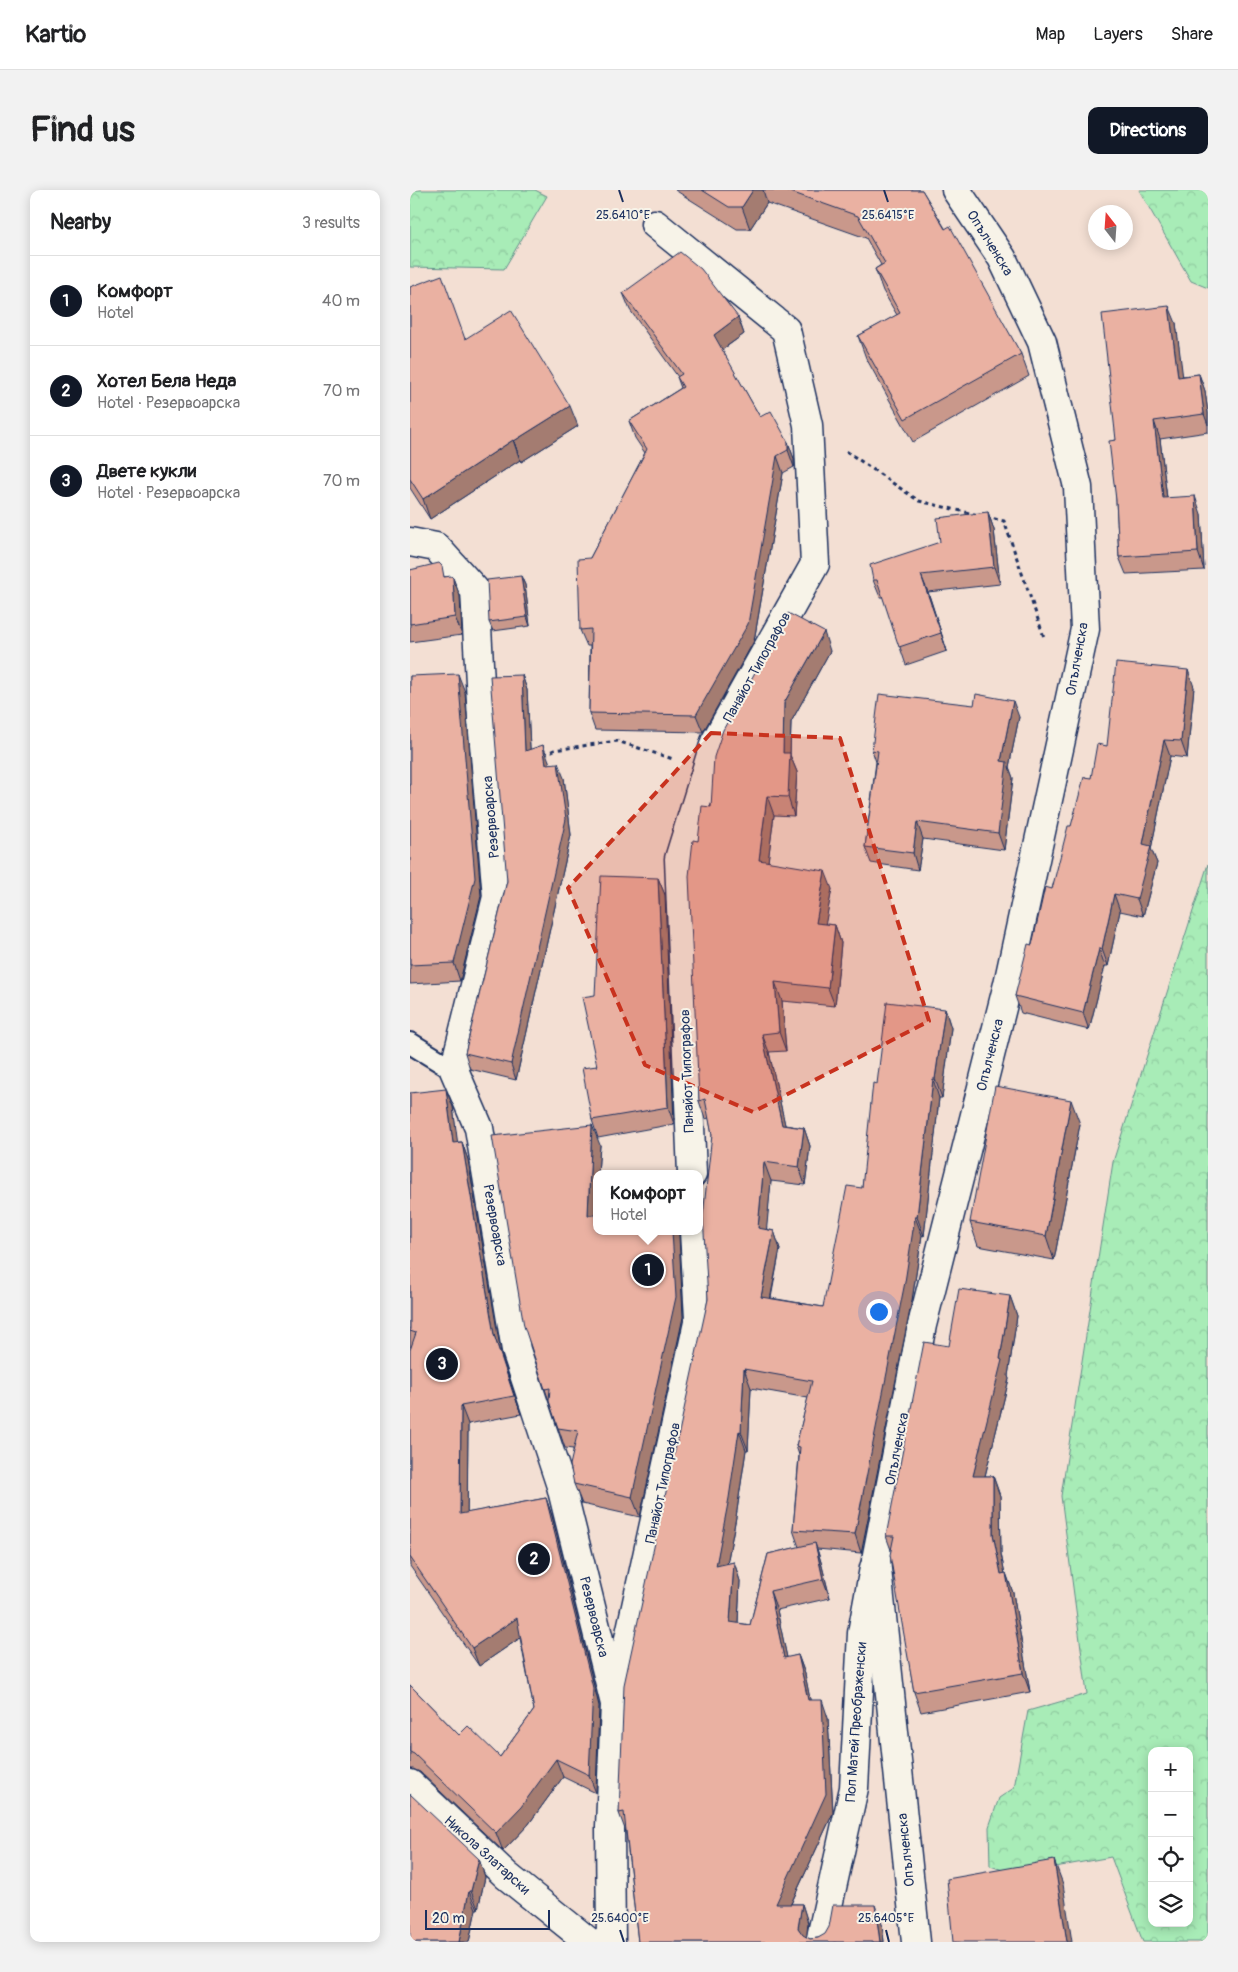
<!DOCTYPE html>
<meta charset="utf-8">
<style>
:root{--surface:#fff;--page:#f2f2f2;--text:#202124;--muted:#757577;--line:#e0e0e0;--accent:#111827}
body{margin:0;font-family:Pangolin,sans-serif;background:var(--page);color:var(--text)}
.controls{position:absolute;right:15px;bottom:15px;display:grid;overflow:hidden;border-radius:10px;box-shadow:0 2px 12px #0003}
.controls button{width:45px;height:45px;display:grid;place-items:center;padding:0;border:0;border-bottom:1px solid var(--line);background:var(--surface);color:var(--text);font:25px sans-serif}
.compass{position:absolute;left:678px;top:15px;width:45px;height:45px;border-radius:50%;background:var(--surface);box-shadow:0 2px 12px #0003;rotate:343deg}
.scale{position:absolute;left:15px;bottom:12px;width:125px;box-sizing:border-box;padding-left:5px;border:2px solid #1b2f5e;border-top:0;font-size:14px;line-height:18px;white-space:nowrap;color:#1b2f5e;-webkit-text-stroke:4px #f7f3e8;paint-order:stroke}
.you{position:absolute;left:468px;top:1121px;width:18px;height:18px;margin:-12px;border:4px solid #fff;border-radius:50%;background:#1a73e8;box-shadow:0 0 0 8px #1a73e833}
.badge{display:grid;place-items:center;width:32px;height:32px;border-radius:50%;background:var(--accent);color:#fff;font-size:16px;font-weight:700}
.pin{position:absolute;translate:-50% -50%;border:2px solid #fff;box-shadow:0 1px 5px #0006}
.popup{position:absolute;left:183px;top:980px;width:110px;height:65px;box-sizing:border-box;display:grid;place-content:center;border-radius:10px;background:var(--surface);filter:drop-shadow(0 1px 4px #0005);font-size:16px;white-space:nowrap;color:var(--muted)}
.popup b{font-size:19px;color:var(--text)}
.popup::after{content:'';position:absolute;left:50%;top:100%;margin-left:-10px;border:10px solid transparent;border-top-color:var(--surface)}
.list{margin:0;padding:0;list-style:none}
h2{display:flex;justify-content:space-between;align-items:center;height:65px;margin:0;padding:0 20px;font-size:21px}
h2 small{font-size:16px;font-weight:400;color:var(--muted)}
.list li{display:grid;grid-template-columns:32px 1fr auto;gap:15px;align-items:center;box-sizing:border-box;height:90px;padding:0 20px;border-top:1px solid var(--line)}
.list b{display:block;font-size:19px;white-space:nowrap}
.list p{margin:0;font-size:16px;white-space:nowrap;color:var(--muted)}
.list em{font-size:16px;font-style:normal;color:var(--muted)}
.icon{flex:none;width:28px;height:28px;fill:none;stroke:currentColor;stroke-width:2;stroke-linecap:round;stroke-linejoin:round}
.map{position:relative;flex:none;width:798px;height:1752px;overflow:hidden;border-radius:10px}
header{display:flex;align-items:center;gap:30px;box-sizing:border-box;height:70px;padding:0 25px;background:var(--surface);border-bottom:1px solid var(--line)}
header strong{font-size:24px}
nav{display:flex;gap:28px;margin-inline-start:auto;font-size:18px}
.intro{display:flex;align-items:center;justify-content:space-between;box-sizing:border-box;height:120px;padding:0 30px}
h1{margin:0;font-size:35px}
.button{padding:12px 22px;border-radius:10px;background:var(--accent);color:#fff;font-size:18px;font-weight:700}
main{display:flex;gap:30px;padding:0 30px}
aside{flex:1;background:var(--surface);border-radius:10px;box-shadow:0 2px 12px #0003}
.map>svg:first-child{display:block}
.forest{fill:url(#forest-crowns);stroke:#628e8a;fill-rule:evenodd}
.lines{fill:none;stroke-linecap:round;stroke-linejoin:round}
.service-casing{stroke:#1b2f5e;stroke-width:24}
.pedestrian-casing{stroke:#1b2f5e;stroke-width:31}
.minor-casing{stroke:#1b2f5e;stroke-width:31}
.tertiary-casing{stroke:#1b2f5e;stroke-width:31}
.path{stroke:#1b2f5e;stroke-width:3;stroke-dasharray:4 4;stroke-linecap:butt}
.service{stroke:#f7f3e8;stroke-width:20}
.pedestrian{stroke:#f7f3e8;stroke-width:28}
.minor{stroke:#f7f3e8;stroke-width:28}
.tertiary{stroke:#f7f3e8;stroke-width:28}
.wall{fill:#c9988b;stroke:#1b2f5e;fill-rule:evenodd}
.shaded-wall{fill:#a47c71;stroke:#1b2f5e}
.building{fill:#eab1a2;stroke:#1b2f5e}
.marked{fill:#c8321e;fill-opacity:0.2;stroke:#c8321e;stroke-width:4;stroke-dasharray:10 6;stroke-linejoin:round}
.ticks{fill:none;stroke:#1b2f5e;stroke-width:2}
.labels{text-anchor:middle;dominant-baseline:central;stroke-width:4;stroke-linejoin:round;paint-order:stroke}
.street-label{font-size:14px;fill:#1b2f5e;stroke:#f7f3e8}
.ticks-label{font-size:12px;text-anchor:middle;fill:#1b2f5e;stroke:#f7f3e8;stroke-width:4;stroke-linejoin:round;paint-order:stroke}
</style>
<header>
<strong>Kartio</strong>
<nav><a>Map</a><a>Layers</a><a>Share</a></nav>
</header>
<div class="intro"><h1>Find us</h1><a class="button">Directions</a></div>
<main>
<aside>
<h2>Nearby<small>3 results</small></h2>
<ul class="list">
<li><span class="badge">1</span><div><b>Комфорт</b><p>Hotel</p></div><em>40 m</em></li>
<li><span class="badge">2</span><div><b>Xотел Бела Неда</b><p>Hotel · Резервоарска</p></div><em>70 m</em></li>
<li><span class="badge">3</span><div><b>Двете кукли</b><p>Hotel · Резервоарска</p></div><em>70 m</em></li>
</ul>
</aside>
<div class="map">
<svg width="798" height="1752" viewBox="0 0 798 1752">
<defs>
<pattern id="forest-crowns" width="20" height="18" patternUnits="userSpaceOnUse" patternTransform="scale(1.25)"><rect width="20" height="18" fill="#a8ecb7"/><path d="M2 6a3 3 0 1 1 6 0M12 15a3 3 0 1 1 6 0" fill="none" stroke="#90cba0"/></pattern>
</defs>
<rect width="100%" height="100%" fill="#f3dfd3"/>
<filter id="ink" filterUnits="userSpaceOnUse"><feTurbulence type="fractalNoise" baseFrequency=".02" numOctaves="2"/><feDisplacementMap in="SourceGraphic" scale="10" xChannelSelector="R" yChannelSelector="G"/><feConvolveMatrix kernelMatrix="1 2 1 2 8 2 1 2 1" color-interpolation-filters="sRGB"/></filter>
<g filter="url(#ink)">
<path class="forest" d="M0,0H125L137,6L94,79L0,77Z
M729,0H798V98L781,91Z
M798,674V1752H733L701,1667L606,1684L580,1676L579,1637L589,1608L604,1598L618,1521L677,1504L651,1306L703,972ZM742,1561H779V1733H742Z"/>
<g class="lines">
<g class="service-casing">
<path id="service" d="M0,853L44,880"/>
</g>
<g class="pedestrian-casing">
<path id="pedestrian" d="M0,1594L97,1686L179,1752"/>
</g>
<g class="minor-casing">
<path id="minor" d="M245,34L376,140L398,235L405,374L305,552L269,669L282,984
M0,352L26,357L65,400L72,530L87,707L44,880L69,938L106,1160L151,1296L205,1514L200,1637L201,1752
M206,1508L289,1128L284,1041
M410,1752L444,1598L452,1443L464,1378"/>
</g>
<g class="tertiary-casing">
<path id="tertiary" d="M506,1752L466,1370L512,1135L598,794L675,439L668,297L632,152L592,68L546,0"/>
</g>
<path class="path" d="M436,261L509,311L568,325
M576,327L594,331L634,447
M134,565L144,560L207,551L263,569"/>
<use href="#service" class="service"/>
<use href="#pedestrian" class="pedestrian"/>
<use href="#minor" class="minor"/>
<use href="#tertiary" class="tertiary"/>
</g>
<path class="wall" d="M265,0H512L611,164L619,186L503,252L456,168L448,146L487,125L473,101L465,79L471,75L456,48L357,13L340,39H327Z
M0,97L55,149L168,236L111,272L110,270L20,329L0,298Z
M213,103L328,127L334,144L312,160L350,227L378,252L384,269V277L373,283L344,451L293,542L185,540L179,523L180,456H177L170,440L180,368L235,263L225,248L219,231L271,198L267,187H268L220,120Z
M766,133L772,186L789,184L795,201L798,223V242L750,249L757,308L791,324L794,380L716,384L709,367L706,310V250Z
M578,322L584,340L590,394L518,402L537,461L496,475L473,407H470L463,390L530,352Z
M0,380L43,388L50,406L52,445L0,452Z
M111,386L115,395L120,436L83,441L79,432Z
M420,461L381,532L380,565L387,582L384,626L364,625L358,671L422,699L415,734L425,735L431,753L425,816L372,811L376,861L359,862L375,935L394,938L400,956L395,995L361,991L356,1039L364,1041L370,1059L361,1108L413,1117L452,998L467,894L535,819L541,838L532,908H529L514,1046L512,1045L502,1110L451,1363L407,1359L411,1372L420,1408L367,1420L377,1468L388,1465L395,1484L400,1510L418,1528L423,1623L381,1714H392L398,1733L396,1747L400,1749L408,1748L472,1734L474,1752H228L216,1642L209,1623L298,1109L302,945L299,928L295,929L289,911L288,651L301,617ZM341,1198L398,1208L386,1256L389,1265L383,1340L389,1357L358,1364L340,1435L328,1433L330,1391L324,1372L317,1374L326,1327L336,1260H338Z
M112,485L117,500L120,559L139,571V574L154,588L161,645L106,890L60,879L55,863L97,691Z
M0,486L55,502L71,706L50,791L0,794Z
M784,497L777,568L760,566L741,659L747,673L733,726L710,721L698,776H695L679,840L611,823L605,806L622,755L642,699L661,636L681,588L697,556Z
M609,527L599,577L603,588L594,660L513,649L508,680L461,673L455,657L466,572L462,560Z
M248,688L255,705L264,934L188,948L182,930L187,876L185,805Z
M0,903L43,917L47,952H52L58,970L91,1163L111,1224L58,1234L57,1323L136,1308L142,1326L189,1516L186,1603L153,1587L118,1635L93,1661L10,1582L3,1579H0V1495L49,1545L90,1567L124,1520L110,1448L69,1476L0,1376V1160L1,1157H0Z
M670,934L644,1070L568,1056L560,1032Z
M190,955L188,984H187V1041L269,1045L273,1127L230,1327L172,1314L164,1294L163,1259L155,1258L135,1199Z
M600,1106L607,1126L598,1186L599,1189L575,1286H583L590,1306L591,1364L595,1384L596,1383L603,1403L620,1502L511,1522L504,1502L481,1360L476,1346L539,1156Z
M69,1669L75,1687L68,1719H66L59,1752H0Z"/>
<path class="shaded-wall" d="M343,0H353L357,13L340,39L332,17Z
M759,116L766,133L775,204L768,187Z
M328,127L334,144L310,161L304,145Z
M789,184L795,201L798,223V235L794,224Z
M160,216L168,236L111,272L104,251Z
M744,231L750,249L759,326L753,308Z
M103,250L110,270L20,329L13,309Z
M378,252L384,269V277L378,260Z
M367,266L373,283L344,451L293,542L286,525Z
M785,306L791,324L794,380L788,362Z
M578,322L584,340L590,394L584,377Z
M511,385L518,402L537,461L531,443Z
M111,386L115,395L120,436L117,427Z
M43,388L50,406L52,445L45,427Z
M414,442L420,461L381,532L380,565L387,582L384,626L378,607L373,563L374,513Z
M778,480L784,497L777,568L771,551Z
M48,484L55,502L71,706L50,791L44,773Z
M112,485L117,500L121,576L115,561Z
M603,511L609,527L599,577L603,588L594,660L588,643L591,571Z
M754,550L760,566L741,659L747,673L733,726L727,709L733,654Z
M133,555L139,571L142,589L136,574Z
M148,573L154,588L161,645L106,890L101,874Z
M357,606L364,625L356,688L349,670Z
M507,632L513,649L508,680L503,663Z
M415,681L422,699L412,752L406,733Z
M248,688L255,705L264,934L258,917Z
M704,704L710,721L698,776L692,759Z
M425,735L431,753L425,816L418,798Z
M689,759L695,776L679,840L673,823Z
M365,792L372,811L376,861L369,842Z
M535,819L541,838L532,908L525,889Z
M352,844L359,862L379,953L372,935Z
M523,889L529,908L514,1046L507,1027Z
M36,899L43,917L50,971L43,953Z
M661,910L670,934L644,1070L636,1046Z
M182,935L190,955L188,984H187V1021L186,1045L178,1025Z
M394,938L400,956L395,995L389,977Z
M52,952L58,970L91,1163L111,1224L84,1145Z
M354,972L361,991L355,1056L348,1038Z
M505,1027L512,1045L502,1110L451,1363L445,1344Z
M262,1041H267L269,1045L273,1127L230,1327L222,1307Z
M364,1041L370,1059L357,1125L351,1107Z
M600,1106L607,1126L598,1186L599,1189L570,1306L563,1286L590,1169Z
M334,1179L341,1198L338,1260L331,1242Z
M51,1216L58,1234L57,1342L50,1324Z
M329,1241L336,1260L326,1327L313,1395L306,1376Z
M583,1286L590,1306L591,1364L599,1404L591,1384L583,1344Z
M136,1308L142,1326L189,1516L186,1603L179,1585Z
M405,1353L411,1372L420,1408L413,1389Z
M324,1372L330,1391L327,1451L320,1432Z
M596,1383L603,1403L620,1502L613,1483Z
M360,1401L367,1420L381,1487L374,1468Z
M107,1428L113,1446L69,1476L62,1458Z
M388,1465L395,1484L404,1529L398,1510Z
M412,1510L418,1528L423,1623L372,1733L366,1714Z
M146,1569L153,1587L118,1635L93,1661L86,1643Z
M69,1669L75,1687L68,1719L61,1701Z
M644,1670L653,1694L662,1752H657Z
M59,1701L66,1719L59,1752H49Z
M392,1714L398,1733L396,1752L388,1738Z
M465,1715L472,1734L474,1752H470Z"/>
<path class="building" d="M292,0H343L332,17H319Z
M375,0H512L535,39L540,36L611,164L495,229L448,146L490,123L465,79L475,73L448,26Z
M270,62L291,79L328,127L304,145L350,227L361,221L378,252V260L367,266L338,434L286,525L179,523L181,439L170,440L168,369L180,368L237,259L219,231L273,197L267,187L272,184L213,103Z
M32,85L55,149L101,120L160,216L104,251L103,250L13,309L0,289V97Z
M759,116L768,187L789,184L794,224L744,231L753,308L785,306L788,362L709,367L706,310L699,251L706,250L692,124Z
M578,322L584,377L511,385L531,443L489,457L467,390H463L460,375L530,352L527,328Z
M29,373L32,376L34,387L41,386L43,388L45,427L0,434V380Z
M111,386L117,427L79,432L77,390Z
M378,423L414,442L374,513L373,563H380L378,607L357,606L349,670L415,681L406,733L425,735L418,798L365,792L369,842L352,844L372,935L394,938L389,977L354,972L348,1038L364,1041L351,1107L413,1117L437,996L452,998L463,893L467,894L477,812L535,819L525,889H523L507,1027H505L495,1092L445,1344L383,1340L390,1257L386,1256L402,1191L334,1179L331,1242L329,1241L319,1308L306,1376L324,1372L320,1432L340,1435L358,1364L405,1353L413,1389L360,1401L374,1468L388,1465L398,1510H412L416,1604L366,1714H392L388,1738L393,1745L400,1749L408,1748L415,1744L419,1737L423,1715H465L470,1752H228L214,1622L209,1623L214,1495L298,1109L293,1026L302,945L295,909L289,911L279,686L283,650L288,651L292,616L301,617L304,567L313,540Z
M706,473L778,480L771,551L754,550L733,654L741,656L727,709L704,704L692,759H689L673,823L605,806L618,754L622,755L635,697L642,699L658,636H661L674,587L681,588L687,554L697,556Z
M48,484L65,688L44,773L0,775V486Z
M112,485L115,561L133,555L136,574L148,573L156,629L101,874L55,863L97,691L80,486Z
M469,504L564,515L566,504L603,511L591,571L597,572L588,643L507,632L503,663L455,657L468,561L462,560Z
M191,686L248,688L258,917L182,930L172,878L187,876L172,807L185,805Z
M585,896L661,910L636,1046L560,1032Z
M36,899L43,953L52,952L84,1145L104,1206L51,1216L50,1324L136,1308L183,1498L179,1585L146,1569L111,1617L86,1643L4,1564L0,1562V1495L49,1545L58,1536L90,1567L124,1520L107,1428L62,1458L0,1367V1160L6,1143L0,1141V903Z
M182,935L178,1025H187V1041H262L266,1107L222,1307L164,1294L160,1275L168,1241L148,1238L139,1211L140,1198L135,1199L114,1136L82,946Z
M549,1099L600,1106L590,1169L592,1170L563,1286H583V1344L591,1384L596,1383L613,1483L504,1502L480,1365L484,1346H476L514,1152L539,1156Z
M0,1604L69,1669L61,1701H59L49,1752H0Z
M644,1670L657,1752H543L537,1689Z"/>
</g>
<path class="marked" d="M301,543L430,548L519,831L343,922L235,875L158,698Z"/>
<path class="ticks" d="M209,0L213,12M474,0L478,12M210,1740L214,1752M476,1740L479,1752"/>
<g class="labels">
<g class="street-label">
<text transform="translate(580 53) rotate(58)">Опълченска</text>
<text transform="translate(667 469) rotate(-80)">Опълченска</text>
<text transform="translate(347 477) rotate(-61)">Панайот Типографов</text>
<text transform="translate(81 627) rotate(-95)">Резервоарска</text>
<text transform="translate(580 865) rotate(-76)">Опълченска</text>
<text transform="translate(277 881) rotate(-92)">Панайот Типографов</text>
<text transform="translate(85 1035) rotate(80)">Резервоарска</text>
<text transform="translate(487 1259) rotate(-79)">Опълченска</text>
<text transform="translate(253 1293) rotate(-78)">Панайот Типографов</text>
<text transform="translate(184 1427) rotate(76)">Резервоарска</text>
<text transform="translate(446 1532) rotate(-86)">Поп Матей Преображенски</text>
<text transform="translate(496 1660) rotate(-96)">Опълченска</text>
<text transform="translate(77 1665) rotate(42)">Никола Златарски</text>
</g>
</g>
<g class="ticks-label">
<text x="213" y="29">25.6410°E</text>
<text x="478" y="29">25.6415°E</text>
<text x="210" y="1732">25.6400°E</text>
<text x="476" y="1732">25.6405°E</text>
</g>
</svg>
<div class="controls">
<button>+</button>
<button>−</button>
<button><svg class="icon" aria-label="locate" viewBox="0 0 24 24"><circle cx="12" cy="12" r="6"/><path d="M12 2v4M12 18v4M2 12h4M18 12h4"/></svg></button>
<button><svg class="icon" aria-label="layers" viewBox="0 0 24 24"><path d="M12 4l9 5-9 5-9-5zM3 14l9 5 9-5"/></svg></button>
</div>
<svg class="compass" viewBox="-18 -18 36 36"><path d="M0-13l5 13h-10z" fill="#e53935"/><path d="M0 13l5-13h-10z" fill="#757577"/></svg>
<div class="scale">20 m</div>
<div class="you"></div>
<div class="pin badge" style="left:238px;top:1080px">1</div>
<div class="popup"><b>Комфорт</b>Hotel</div>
<div class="pin badge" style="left:124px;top:1369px">2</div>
<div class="pin badge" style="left:32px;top:1174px">3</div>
</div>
</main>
